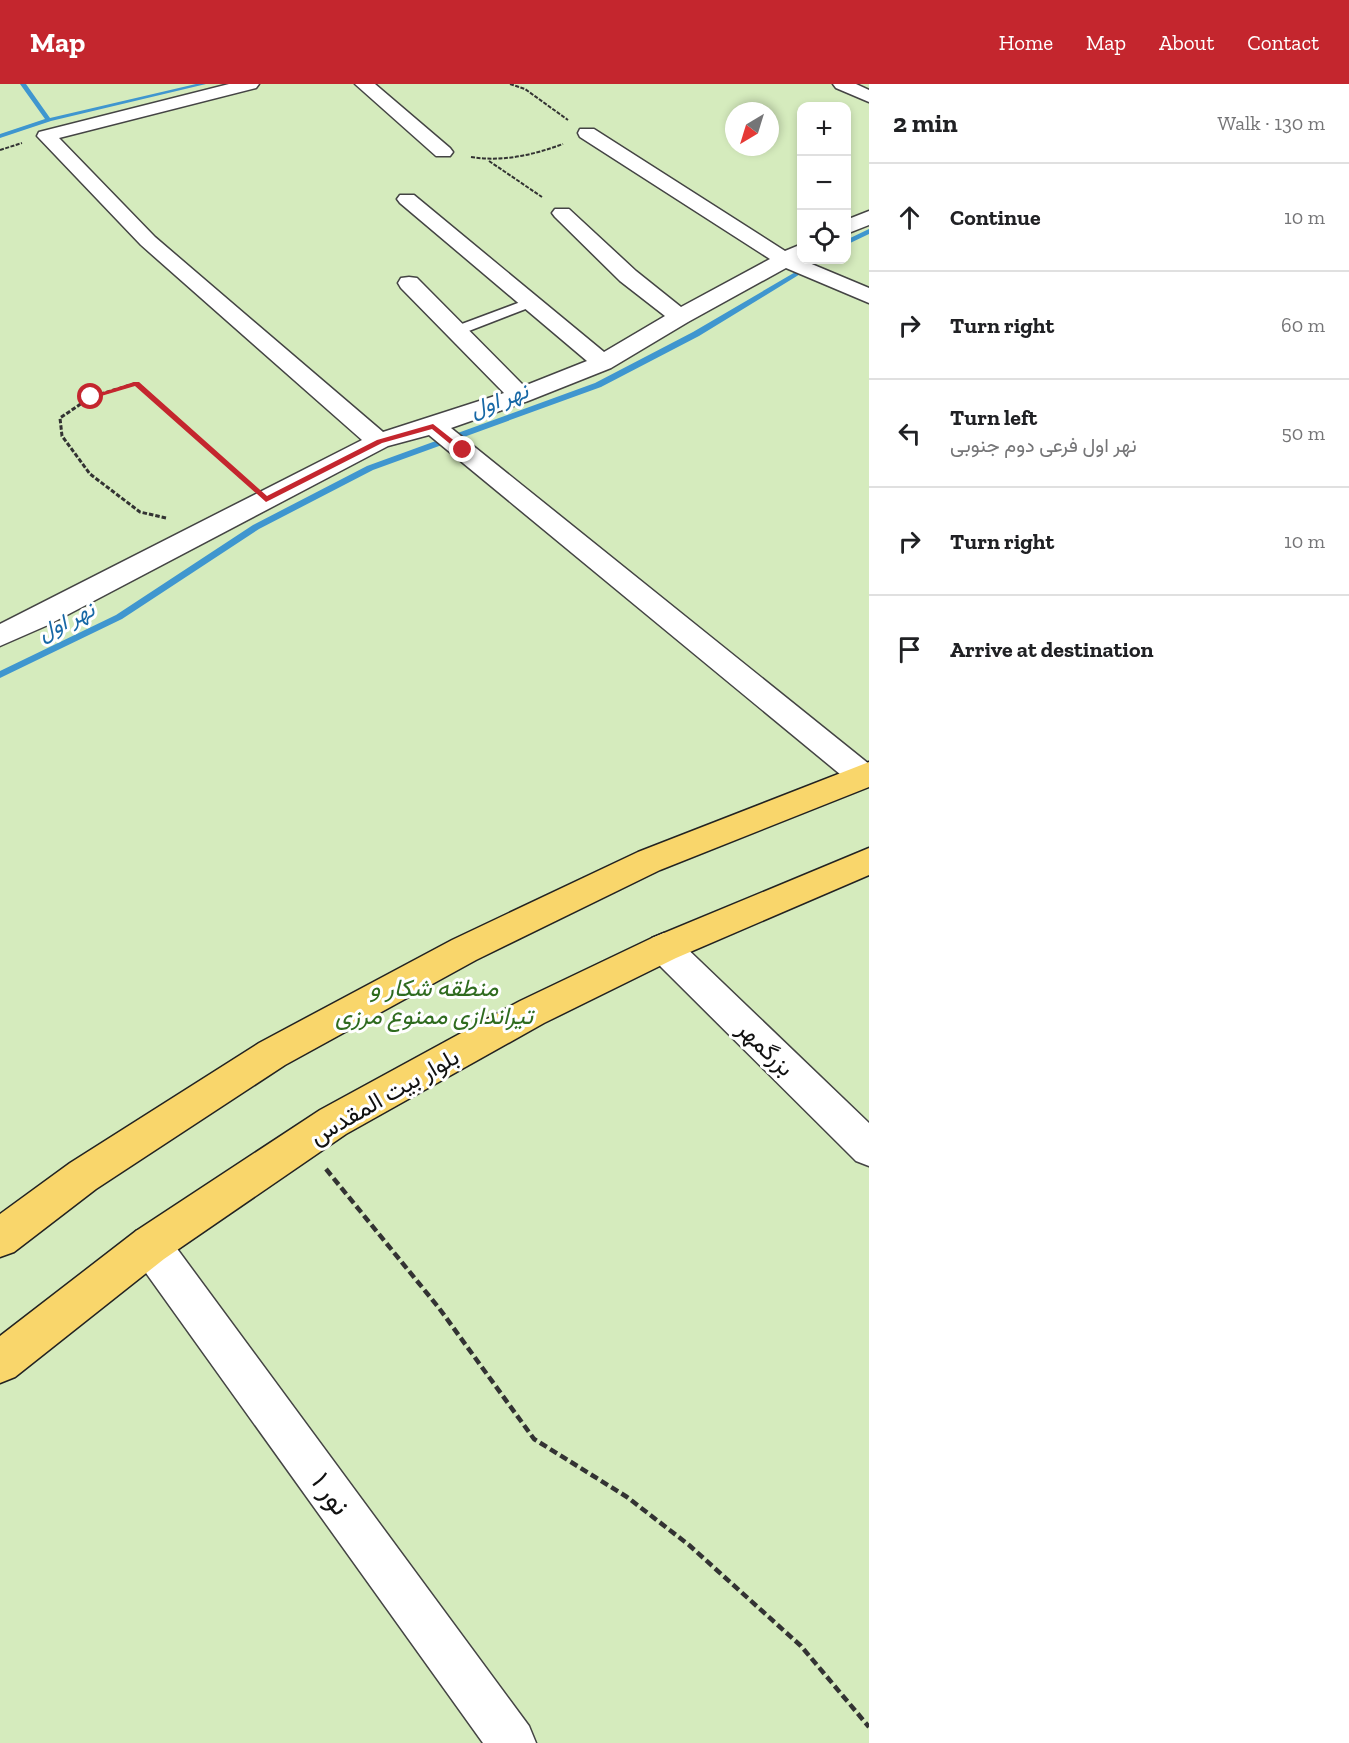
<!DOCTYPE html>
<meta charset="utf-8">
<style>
:root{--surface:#fff;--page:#f6f6f6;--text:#202124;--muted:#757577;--line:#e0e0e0;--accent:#c4262e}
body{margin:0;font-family:"Zilla Slab",Vazirmatn,serif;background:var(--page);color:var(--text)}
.controls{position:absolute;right:18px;top:18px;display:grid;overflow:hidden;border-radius:12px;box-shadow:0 3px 9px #0003}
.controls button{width:54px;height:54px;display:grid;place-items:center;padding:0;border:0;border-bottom:2px solid var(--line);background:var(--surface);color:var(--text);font:30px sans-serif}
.compass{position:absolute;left:725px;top:18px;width:54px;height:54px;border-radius:50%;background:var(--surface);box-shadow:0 3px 9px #0003;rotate:218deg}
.stop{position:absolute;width:18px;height:18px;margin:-14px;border:4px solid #c4262e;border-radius:50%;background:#fff}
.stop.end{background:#c4262e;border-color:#fff;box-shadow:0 2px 6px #0008}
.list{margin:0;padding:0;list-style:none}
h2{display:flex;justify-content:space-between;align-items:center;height:78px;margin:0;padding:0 24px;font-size:26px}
h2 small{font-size:20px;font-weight:400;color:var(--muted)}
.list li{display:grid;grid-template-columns:39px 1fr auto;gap:18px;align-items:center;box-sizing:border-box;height:108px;padding:0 24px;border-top:2px solid var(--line)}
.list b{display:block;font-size:22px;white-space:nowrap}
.list p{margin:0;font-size:20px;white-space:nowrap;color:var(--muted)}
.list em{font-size:20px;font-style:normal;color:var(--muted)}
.icon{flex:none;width:33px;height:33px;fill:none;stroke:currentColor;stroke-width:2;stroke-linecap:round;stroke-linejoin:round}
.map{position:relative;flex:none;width:869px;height:1659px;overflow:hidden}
header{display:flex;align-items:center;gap:36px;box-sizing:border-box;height:84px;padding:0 30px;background:var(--accent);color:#fff}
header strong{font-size:28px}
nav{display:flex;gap:33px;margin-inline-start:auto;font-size:21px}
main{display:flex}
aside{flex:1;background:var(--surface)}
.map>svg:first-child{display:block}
.green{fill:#d5ebbd;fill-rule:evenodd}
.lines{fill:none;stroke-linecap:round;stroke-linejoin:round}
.stream{fill:#3f96cf;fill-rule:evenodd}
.service-casing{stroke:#444;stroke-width:3}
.minor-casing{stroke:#444;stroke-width:3}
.primary-casing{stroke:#222;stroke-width:3}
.path-far2{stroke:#333;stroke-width:2;stroke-dasharray:4 1.5;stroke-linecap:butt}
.path-far1{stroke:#333;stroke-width:3;stroke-dasharray:4.5 2;stroke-linecap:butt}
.path{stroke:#333;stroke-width:4.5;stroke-dasharray:8 4;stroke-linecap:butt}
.service{fill:#fff;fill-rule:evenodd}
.minor{fill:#fff;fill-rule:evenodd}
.primary{fill:#f9d66b;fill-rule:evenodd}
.route{fill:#c4262e}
.labels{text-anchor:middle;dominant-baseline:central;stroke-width:6;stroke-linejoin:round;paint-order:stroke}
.far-water-label{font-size:22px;font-style:italic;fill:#1768a6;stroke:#fff}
.park-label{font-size:24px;font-style:italic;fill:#2f6b1f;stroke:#fff}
.street-label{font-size:24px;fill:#111;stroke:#fff}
.near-street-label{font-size:28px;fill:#111;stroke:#fff}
</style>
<header>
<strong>Map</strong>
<nav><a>Home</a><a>Map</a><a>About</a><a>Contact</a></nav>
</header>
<main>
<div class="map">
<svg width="869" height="1659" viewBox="0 0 869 1659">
<rect width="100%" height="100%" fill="#fffdf5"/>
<path class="green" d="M0,0H869V1659H0ZM802,22H846V176H802ZM734,27H770V63H734Z"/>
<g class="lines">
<path class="stream" d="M20,0H26L50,34L196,0H206L51,37L0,54V50L45,35Z
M869,145V150L846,161V156Z
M816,176H823L699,252L601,303L373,386L259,445L122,535L0,594V587L116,531L253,441L367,382L595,299L693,248Z"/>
<g class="service-casing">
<path id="service" d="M531,214L538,218L536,221L461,250H451L449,247L451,244Z"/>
</g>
<g class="minor-casing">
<path id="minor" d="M229,0H259L256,4L59,54L155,153L383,348L504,309L401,204L398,199L401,194L409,193L417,194L524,302L587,277L400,119L397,115L400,111H414L604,268L665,232L620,197L555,133L552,129L555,125H569L636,187L681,223L770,175L580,53L578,49L580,45H594L785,167L802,160V176L869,204V219L786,184L688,238L611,284L528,317L451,344L869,680V702L863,704L852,700L429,351L388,362L48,541L0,562V540L362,356L141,161L37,52L39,48Z
M355,0H375L450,64L453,68L450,72H436Z
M833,0H856L869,6V18L836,4Z
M869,127V141L846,150V136Z
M664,849L676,854L869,1039V1082L856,1077L652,874L647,864L652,854Z
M150,1142L164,1147L529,1642L536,1659H483L136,1175L131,1161L136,1147Z"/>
</g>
<g class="primary-casing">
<path id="primary" d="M869,678V703L660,786L476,876L285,981L96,1105L14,1168L0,1173V1130L70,1079L259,959L452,856L638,768Z
M869,764V791L676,874L544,939L346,1050L164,1175L15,1293L0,1299V1252L136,1147L320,1026L520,917L652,854Z"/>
</g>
<path class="path-far2" d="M510,0L525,5L568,36
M0,66L22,59
M471,73C503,78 533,71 563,60
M489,77L542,113"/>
<path class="path-far1" d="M166,434L140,428L90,390L62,352L60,334L91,313L137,299L243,395"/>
<path class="path" d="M326,1085L439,1224L534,1355L627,1413L689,1461L801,1562L869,1643"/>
<use href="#service" class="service"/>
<use href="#minor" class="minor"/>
<use href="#primary" class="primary"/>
</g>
<path class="route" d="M134,298H139L267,412L377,356L433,340L466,366L460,368L432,345L382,359L266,418L135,302L91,315L88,313Z"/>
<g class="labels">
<g class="far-water-label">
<text transform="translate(499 316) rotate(-20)">نهر اول</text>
<text transform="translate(66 537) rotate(-26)">نهر اول</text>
</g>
<g class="park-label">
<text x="434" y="903">منطقه شکار و<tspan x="434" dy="28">تیراندازی ممنوع مرزی</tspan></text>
</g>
<g class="street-label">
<text transform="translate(766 964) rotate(44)">بزرگمهر</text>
<text transform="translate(384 1012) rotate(-30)">بلوار بیت المقدس</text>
</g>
<g class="near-street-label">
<text transform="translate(331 1410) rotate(54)">نور ۱</text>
</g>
</g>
</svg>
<div class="controls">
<button>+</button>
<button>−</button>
<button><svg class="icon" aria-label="locate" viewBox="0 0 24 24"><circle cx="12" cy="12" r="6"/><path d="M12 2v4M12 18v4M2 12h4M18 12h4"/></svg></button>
</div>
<svg class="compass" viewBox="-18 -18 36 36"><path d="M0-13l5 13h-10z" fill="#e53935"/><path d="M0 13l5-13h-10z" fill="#757577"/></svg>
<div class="stop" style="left:91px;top:313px"></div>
<div class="stop end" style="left:463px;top:366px"></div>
</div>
<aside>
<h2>2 min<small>Walk · 130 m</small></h2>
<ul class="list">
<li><svg class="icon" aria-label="ahead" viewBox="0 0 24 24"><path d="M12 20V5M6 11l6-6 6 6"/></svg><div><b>Continue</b></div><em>10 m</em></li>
<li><svg class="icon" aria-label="right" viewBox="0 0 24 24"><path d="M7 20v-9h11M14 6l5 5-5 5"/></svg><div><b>Turn right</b></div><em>60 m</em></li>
<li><svg class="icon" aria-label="left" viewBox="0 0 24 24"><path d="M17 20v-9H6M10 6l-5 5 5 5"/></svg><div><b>Turn left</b><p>نهر اول فرعی دوم جنوبی</p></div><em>50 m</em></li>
<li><svg class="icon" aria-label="right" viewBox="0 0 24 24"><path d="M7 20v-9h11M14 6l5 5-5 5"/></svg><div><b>Turn right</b></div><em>10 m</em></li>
<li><svg class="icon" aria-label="arrive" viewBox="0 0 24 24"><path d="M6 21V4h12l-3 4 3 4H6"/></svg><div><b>Arrive at destination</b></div></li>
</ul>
</aside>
</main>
